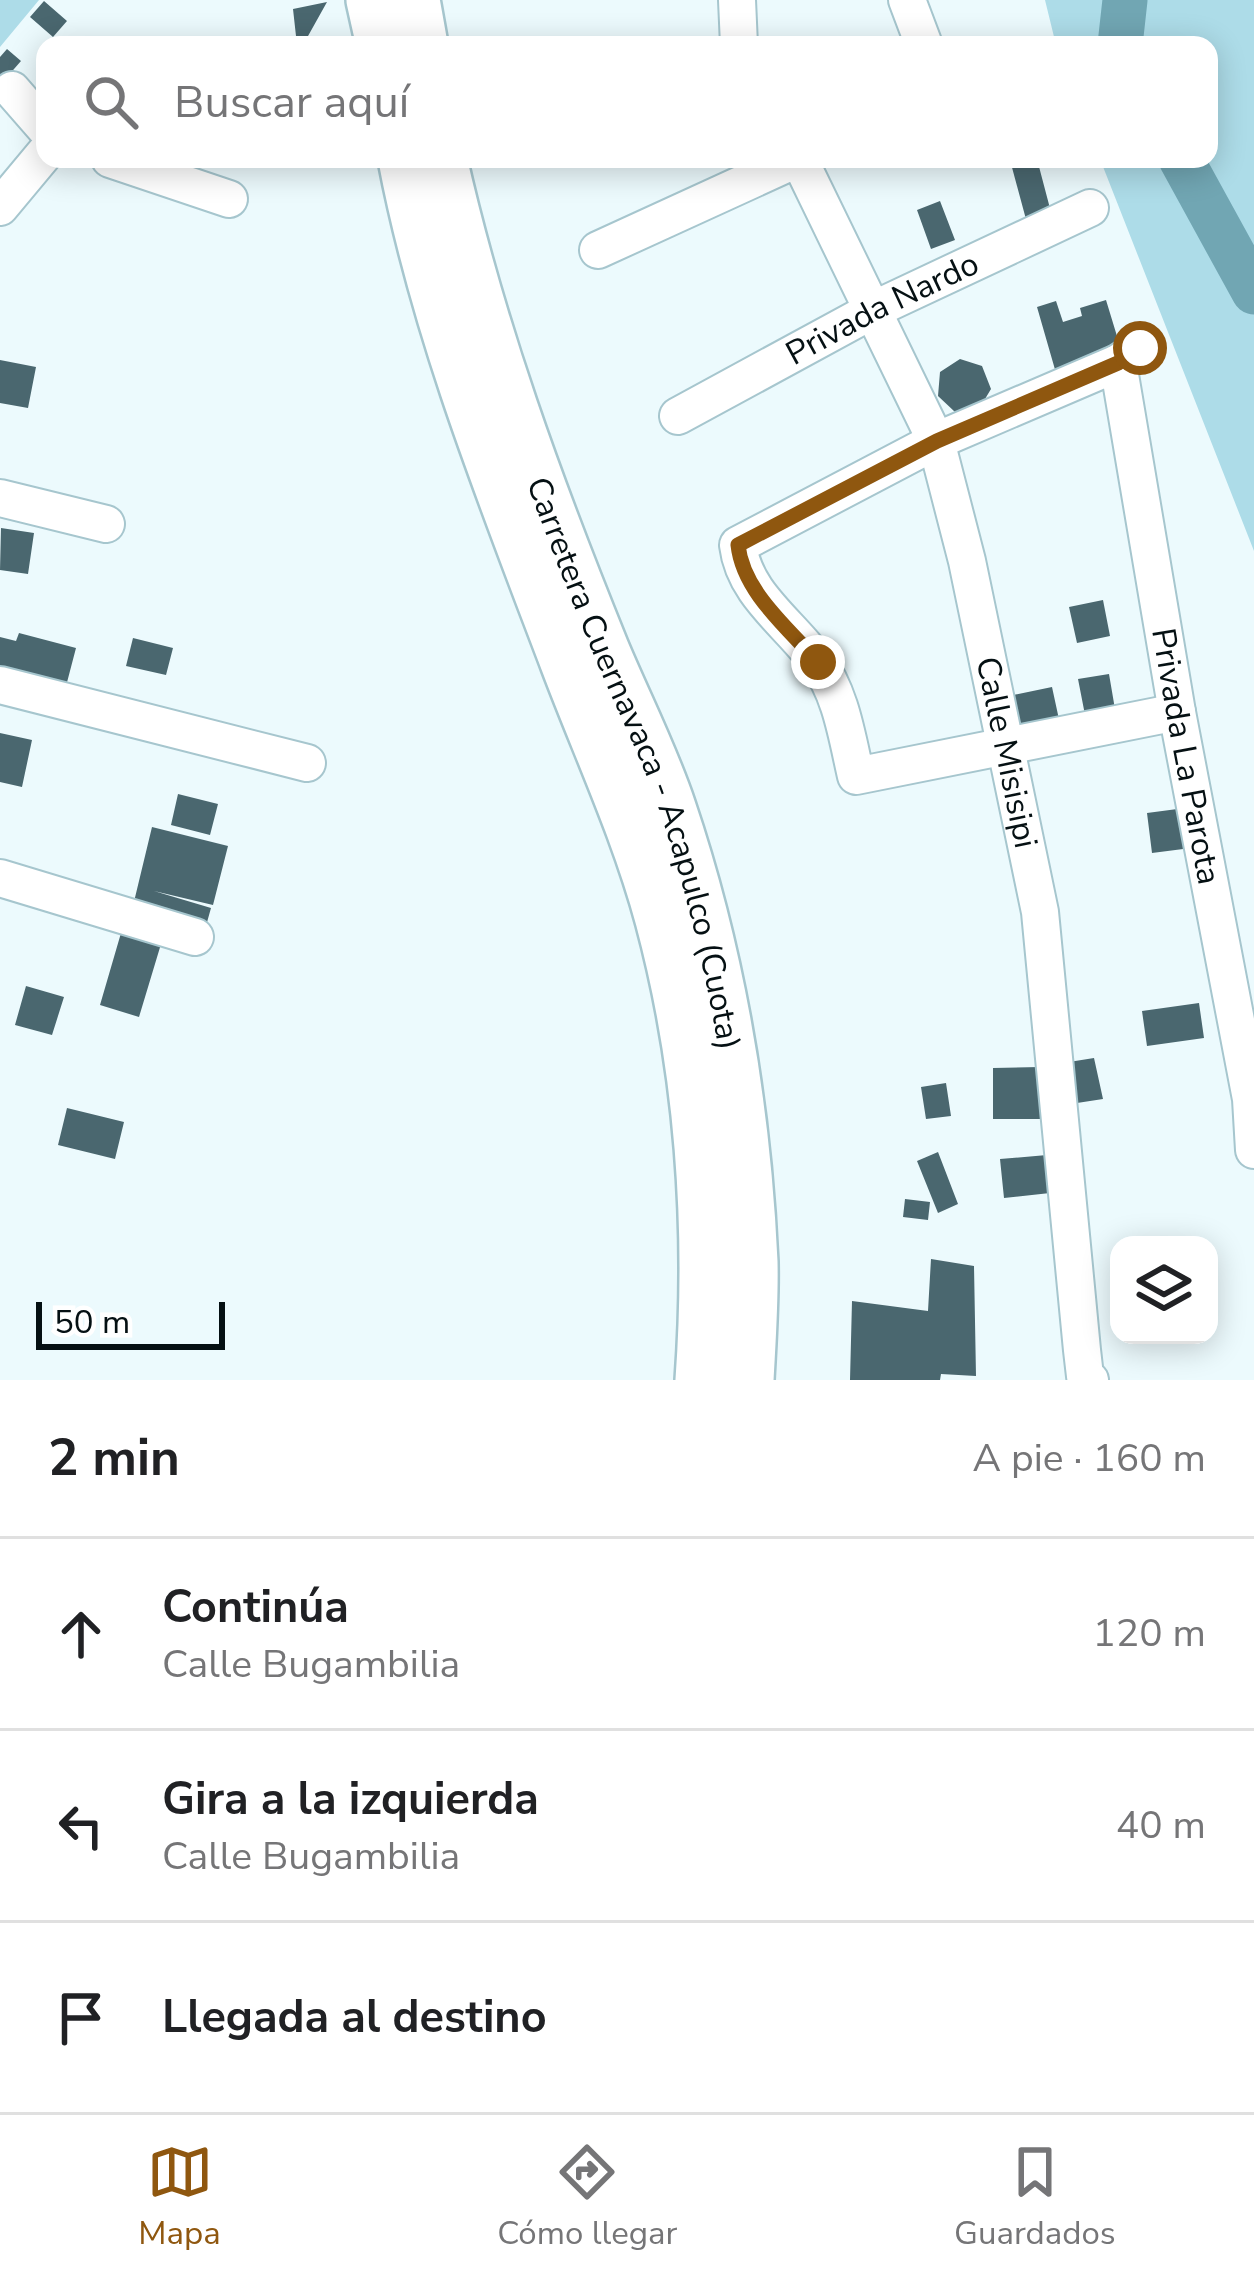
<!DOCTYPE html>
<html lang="es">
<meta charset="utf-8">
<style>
:root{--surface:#fff;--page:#f2f2f2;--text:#202124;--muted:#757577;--line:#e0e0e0;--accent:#8f570f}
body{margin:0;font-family:"Nunito Sans",sans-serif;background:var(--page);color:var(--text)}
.controls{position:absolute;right:36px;bottom:36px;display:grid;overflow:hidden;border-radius:24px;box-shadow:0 6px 30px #0003}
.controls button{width:108px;height:108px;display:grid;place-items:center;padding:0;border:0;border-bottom:3px solid var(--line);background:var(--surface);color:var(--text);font:60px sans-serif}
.scale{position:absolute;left:36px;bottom:30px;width:189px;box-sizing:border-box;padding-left:12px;border:6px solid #051013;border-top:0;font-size:33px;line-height:42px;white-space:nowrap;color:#051013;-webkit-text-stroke:9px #fff;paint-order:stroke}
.stop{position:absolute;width:36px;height:36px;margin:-27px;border:9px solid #8f570f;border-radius:50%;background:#fff}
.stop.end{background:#8f570f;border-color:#fff;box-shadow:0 3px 12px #0008}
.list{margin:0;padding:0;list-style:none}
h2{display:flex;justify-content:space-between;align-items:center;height:156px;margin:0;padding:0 48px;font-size:51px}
h2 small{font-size:39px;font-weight:400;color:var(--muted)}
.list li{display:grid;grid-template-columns:78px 1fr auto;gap:36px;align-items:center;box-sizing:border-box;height:192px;padding:0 48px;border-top:3px solid var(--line)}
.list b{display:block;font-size:45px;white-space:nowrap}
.list p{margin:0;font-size:39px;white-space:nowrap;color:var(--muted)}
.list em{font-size:39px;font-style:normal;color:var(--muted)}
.icon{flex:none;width:66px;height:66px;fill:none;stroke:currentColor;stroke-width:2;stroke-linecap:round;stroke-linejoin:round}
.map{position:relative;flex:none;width:1254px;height:1380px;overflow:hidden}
.search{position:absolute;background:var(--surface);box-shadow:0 6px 30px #0003;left:36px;right:36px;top:36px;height:132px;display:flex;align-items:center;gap:30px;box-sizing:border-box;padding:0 42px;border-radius:24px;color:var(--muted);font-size:45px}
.sheet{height:732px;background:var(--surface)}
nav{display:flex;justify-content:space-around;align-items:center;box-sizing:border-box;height:168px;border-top:3px solid var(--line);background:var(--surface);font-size:33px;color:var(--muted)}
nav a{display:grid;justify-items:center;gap:6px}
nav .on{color:var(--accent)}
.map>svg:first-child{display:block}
.green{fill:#addce8}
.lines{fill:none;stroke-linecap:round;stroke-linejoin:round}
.river{stroke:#71a6b3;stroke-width:45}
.building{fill:#4a676f}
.minor-casing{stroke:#a6c6ce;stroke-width:40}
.highway-casing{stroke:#a6c6ce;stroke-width:56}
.minor{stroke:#fff;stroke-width:36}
.highway{stroke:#fff;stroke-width:51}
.route{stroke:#8f570f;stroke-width:15}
.labels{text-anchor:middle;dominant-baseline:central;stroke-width:9;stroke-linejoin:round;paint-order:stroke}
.street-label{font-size:33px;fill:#051013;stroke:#fff}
</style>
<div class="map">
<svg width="1254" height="1380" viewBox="0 0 1254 1380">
<rect width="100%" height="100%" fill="#ecfafd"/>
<path class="green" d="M0,0H39L0,47Z
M1045,0H1254V551L1100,159H1209V45H1056Z"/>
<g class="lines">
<path class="river" d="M1120,45L1125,0
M1181,159L1254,292"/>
</g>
<path class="building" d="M44,1L67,21L53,37L30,17Z
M327,2L303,45H297L293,9Z
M7,49L21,61L0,85V57Z
M1015,159H1037L1052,216L1027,223L1010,160Z
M940,201L955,240L931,249L917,210Z
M1106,300L1120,346L1056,373L1037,307L1056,301L1063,322L1082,316L1080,308Z
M960,359L982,366L991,389L979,409L955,412L938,396L940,372Z
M0,360L36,367L28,408L0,403Z
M1,528L34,533L28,574L0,570Z
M1103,600L1110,636L1077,643L1069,607Z
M19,633L76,648L65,690L0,672V637L16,641Z
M133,638L173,648L166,675L126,666Z
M1109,674L1116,715L1086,720L1078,679Z
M1052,687L1060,724L1011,734L1004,697Z
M0,733L32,740L22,787L0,782Z
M178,794L218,804L210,835L171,825Z
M1185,808L1191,848L1152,853L1147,813Z
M152,827L228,846L213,905L154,891L211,908L204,933L132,910Z
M121,933L161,944L139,1017L100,1005Z
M26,986L64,997L52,1035L15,1025Z
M1199,1003L1204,1038L1147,1046L1142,1011Z
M1094,1058L1103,1099L1077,1103L1069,1062Z
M1040,1067L1044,1119H993V1068Z
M946,1083L951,1116L926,1119L921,1087Z
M67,1108L124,1122L115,1159L58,1145Z
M938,1152L958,1204L938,1213L917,1161Z
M1047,1155L1050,1193L1004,1198L1000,1159Z
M905,1199L930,1202L928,1220L903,1217Z
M931,1259L974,1266L976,1376L941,1374L940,1380H850L852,1301L928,1311Z"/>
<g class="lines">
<g class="minor-casing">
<g id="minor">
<path d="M737,0L739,45"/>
<path d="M907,0L924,45"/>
<path d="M12,90L45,128"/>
<path d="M110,159L229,199"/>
<path id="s1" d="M799,159L936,441L967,561L1040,912L1082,1350L1085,1376L1090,1380"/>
<path d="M0,207L45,153"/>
<path d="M598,250L797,159"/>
<path d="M1140,348L1118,363L936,441L738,545C744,594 788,622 816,660C841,693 847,737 856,776L1177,712"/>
<path id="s2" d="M1118,363L1177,712L1251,1099L1254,1150"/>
<path id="s3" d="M678,416L875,309L1090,208"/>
<path d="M0,498L106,524"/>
<path d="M0,685L307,763"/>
<path d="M0,878L195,937"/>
</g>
</g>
<g class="highway-casing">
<g id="highway">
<path d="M372,0L382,45"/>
<path d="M414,0L422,45"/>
<path d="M404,159C437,331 504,498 566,662C598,747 637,830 661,919C701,1068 712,1227 701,1380"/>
<path id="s4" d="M441,159C479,328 538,489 603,649C625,702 652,754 670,808C719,953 745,1110 752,1262C753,1301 750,1341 748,1380"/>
</g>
</g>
<use href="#minor" class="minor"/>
<use href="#highway" class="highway"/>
</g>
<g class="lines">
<path class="route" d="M818,662C788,628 743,592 738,545L937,441L1118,363L1140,348"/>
</g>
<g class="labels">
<g class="street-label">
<text stroke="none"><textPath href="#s3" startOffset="231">Privada Nardo</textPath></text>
<text stroke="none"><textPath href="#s1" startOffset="633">Calle Misisipi</textPath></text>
<text stroke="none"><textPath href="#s2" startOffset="399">Privada La Parota</textPath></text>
<text stroke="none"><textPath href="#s4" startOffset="636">Carretera Cuernavaca - Acapulco (Cuota)</textPath></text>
</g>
</g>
</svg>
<div class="controls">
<button><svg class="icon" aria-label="layers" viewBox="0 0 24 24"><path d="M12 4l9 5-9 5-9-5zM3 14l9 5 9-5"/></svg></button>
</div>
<div class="scale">50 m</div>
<div class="stop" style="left:1140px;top:348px"></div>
<div class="stop end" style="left:818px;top:662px"></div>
<div class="search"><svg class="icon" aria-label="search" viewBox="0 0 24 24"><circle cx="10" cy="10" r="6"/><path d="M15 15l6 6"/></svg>Buscar aquí</div>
</div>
<section class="sheet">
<h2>2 min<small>A pie · 160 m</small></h2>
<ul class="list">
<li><svg class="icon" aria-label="ahead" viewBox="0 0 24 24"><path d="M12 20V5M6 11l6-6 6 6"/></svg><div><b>Continúa</b><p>Calle Bugambilia</p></div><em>120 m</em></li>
<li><svg class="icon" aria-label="left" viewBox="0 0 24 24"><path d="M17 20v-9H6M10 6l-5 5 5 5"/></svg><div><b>Gira a la izquierda</b><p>Calle Bugambilia</p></div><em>40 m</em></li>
<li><svg class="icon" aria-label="arrive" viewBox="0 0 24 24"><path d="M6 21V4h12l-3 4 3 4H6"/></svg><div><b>Llegada al destino</b></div></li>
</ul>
</section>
<nav>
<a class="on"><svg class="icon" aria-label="map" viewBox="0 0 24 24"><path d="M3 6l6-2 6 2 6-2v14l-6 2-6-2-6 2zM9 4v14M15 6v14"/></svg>Mapa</a>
<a><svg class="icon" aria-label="directions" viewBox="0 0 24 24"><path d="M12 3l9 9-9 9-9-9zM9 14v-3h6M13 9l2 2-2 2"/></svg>Cómo llegar</a>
<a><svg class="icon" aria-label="saved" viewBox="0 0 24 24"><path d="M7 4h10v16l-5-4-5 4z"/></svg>Guardados</a>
</nav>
